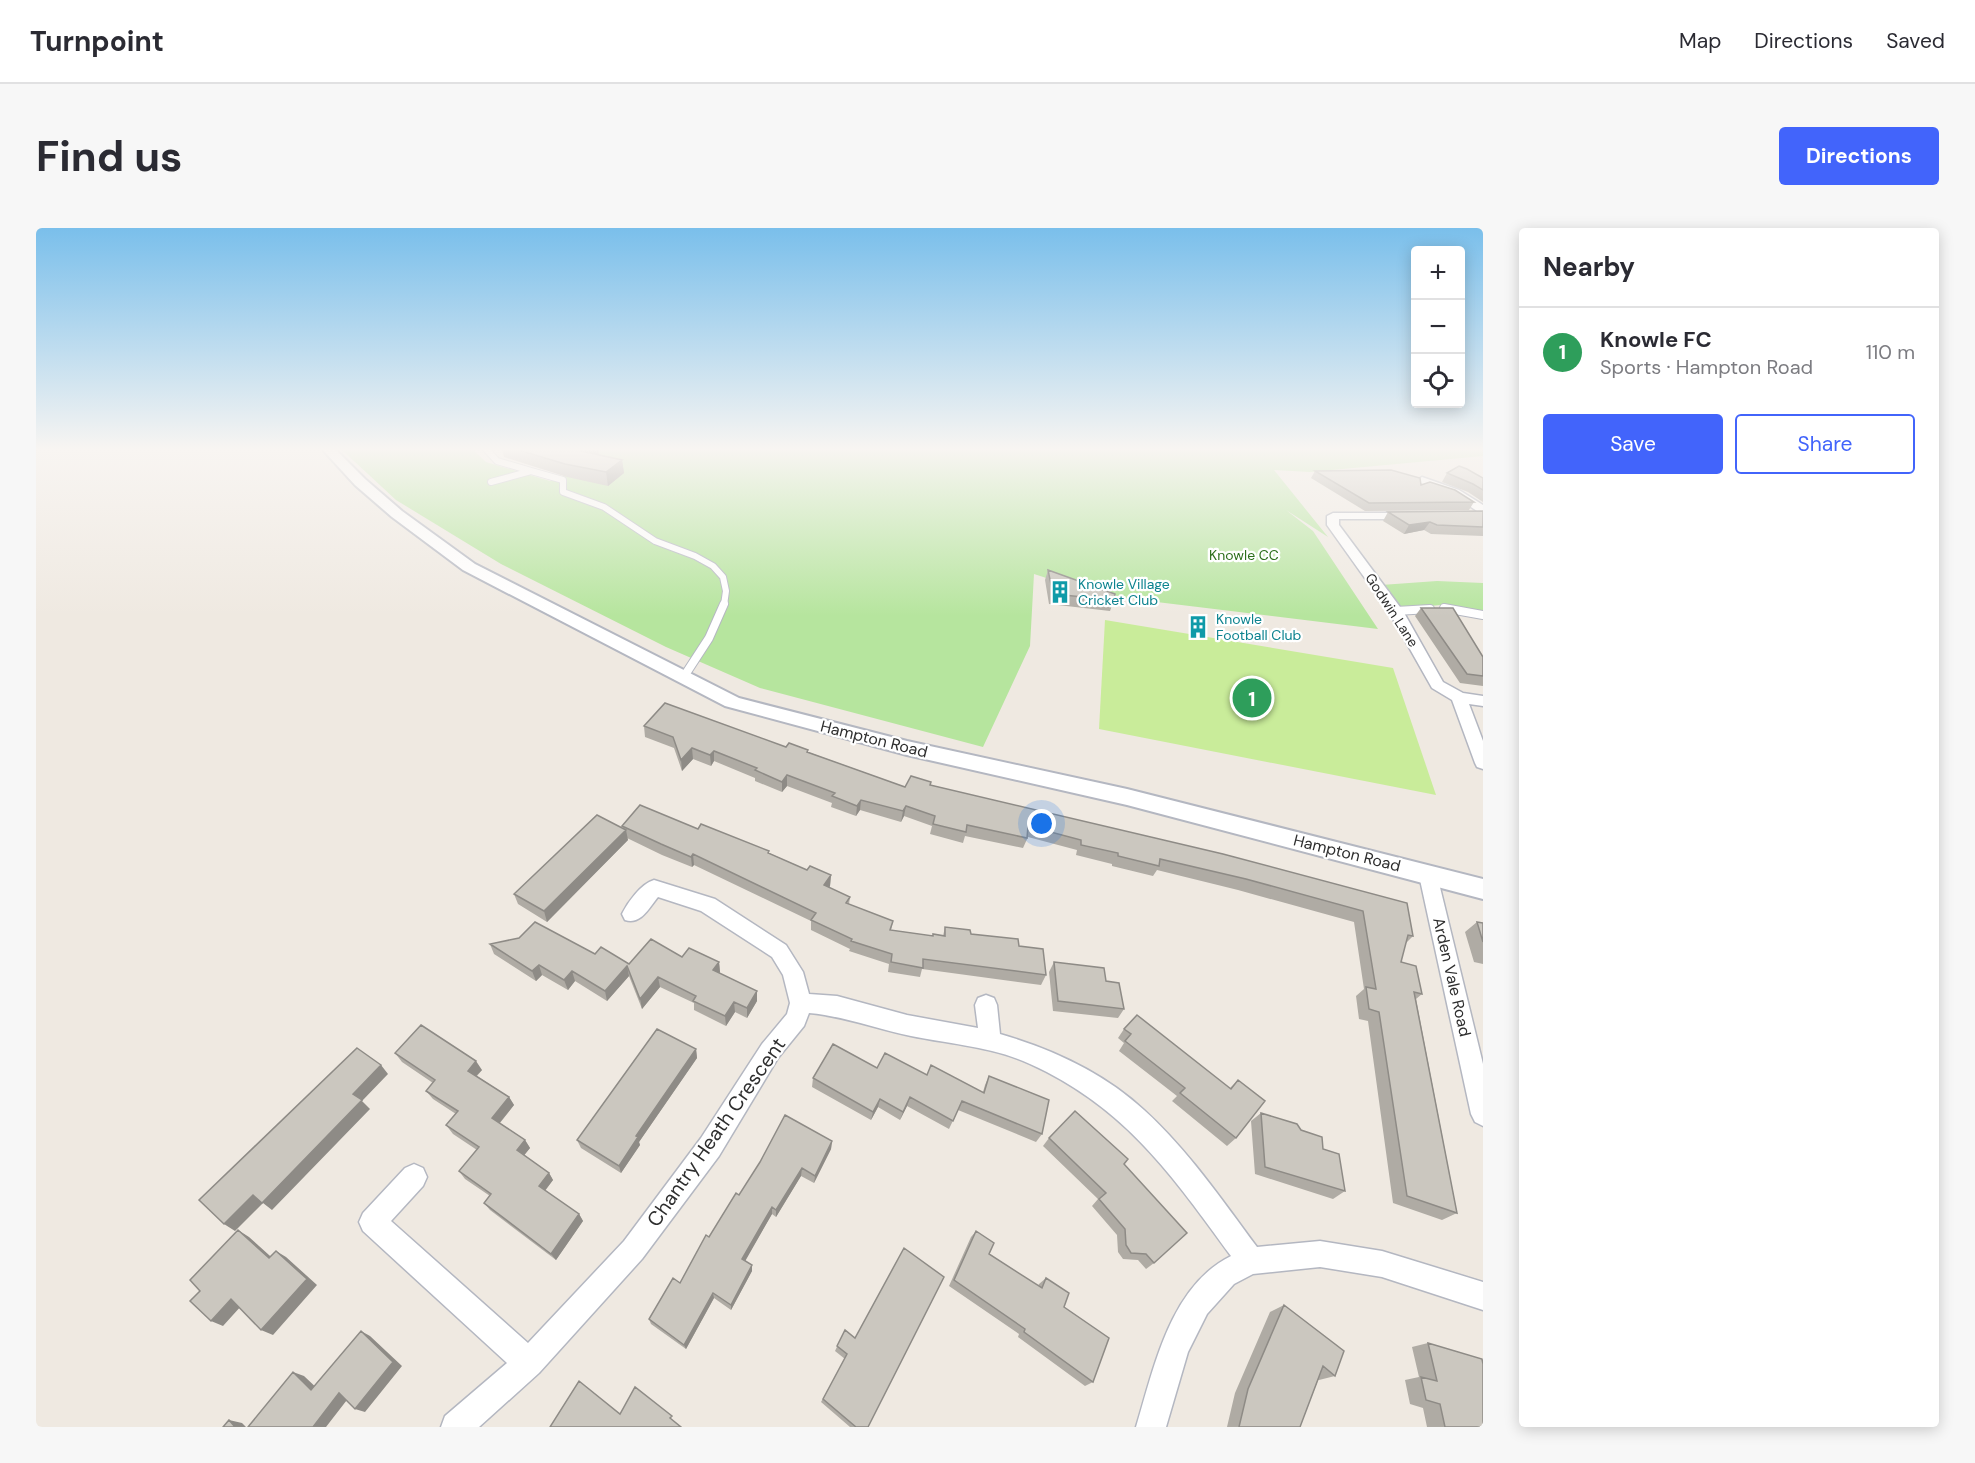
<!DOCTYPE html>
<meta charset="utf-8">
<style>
:root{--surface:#fff;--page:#f7f7f7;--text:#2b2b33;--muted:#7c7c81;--line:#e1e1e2;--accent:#4264fb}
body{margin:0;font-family:"DM Sans",sans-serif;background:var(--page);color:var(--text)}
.controls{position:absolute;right:18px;top:18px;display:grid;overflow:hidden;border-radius:6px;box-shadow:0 3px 15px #0003}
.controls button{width:54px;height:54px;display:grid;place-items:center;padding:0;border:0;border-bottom:2px solid var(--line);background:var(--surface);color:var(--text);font:30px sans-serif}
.you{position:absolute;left:1006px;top:596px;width:21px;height:21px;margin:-15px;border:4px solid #fff;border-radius:50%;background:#1a73e8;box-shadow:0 0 0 9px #1a73e833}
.badge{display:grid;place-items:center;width:39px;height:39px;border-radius:50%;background:var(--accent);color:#fff;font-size:20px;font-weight:700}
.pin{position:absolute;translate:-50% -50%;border:3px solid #fff;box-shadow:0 2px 6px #0006}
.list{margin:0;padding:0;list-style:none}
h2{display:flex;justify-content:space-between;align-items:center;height:78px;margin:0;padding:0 24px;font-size:26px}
h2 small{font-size:20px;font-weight:400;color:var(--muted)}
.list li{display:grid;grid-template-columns:39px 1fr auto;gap:18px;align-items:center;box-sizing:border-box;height:90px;padding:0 24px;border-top:2px solid var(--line)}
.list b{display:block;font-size:22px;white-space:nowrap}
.list p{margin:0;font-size:20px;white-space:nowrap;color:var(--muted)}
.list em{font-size:20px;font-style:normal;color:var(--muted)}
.actions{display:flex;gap:12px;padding:18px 24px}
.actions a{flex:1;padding:14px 0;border:2px solid var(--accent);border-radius:6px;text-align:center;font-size:21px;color:var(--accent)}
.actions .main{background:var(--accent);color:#fff}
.icon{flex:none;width:33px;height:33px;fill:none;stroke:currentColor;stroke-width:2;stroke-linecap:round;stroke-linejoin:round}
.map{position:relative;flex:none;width:1447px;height:1199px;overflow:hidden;border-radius:6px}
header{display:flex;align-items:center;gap:36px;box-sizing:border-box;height:84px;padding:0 30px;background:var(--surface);border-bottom:2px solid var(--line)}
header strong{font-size:28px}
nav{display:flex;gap:33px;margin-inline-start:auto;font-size:21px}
.intro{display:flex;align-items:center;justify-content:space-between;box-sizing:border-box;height:144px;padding:0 36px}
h1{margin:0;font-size:42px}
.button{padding:15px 27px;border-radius:6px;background:var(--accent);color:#fff;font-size:21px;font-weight:700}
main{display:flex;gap:36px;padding:0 36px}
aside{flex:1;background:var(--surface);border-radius:6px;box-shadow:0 3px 15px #0003}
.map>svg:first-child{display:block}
.green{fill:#b6e59e}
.pitch{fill:#c9ec9a}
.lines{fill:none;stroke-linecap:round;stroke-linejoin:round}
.service-far1-casing{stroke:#b4b7c1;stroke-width:8}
.service-casing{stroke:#b4b7c1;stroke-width:10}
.minor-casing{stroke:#b4b7c1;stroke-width:3}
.tertiary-casing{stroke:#b4b7c1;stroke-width:4}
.service-far1{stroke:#fff;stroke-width:6}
.service{stroke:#fff;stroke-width:8}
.minor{fill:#fff;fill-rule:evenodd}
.tertiary{fill:#fff;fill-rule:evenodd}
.wall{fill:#afaba4}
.shaded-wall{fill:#8e8b86}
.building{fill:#cbc7bf;stroke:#8e8b86;stroke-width:1.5}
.labels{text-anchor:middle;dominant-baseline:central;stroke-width:4.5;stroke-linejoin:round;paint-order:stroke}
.far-park-label{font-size:14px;fill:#2c6e1b;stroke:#fff}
.far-culture-label{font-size:14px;fill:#0d838f;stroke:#fff;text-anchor:start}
.far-street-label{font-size:14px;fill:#2e2e2e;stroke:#fff}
.street-label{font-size:16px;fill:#2e2e2e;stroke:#fff}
.near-street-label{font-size:20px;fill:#2e2e2e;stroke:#fff}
</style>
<header>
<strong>Turnpoint</strong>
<nav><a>Map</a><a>Directions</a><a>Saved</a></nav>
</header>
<div class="intro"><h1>Find us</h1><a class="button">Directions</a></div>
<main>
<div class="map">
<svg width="1447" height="1199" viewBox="0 0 1447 1199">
<rect width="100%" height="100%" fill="#efe9e1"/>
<path class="green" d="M305,221H436L450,234L514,253L529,247L540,221H1447V228L1274,244L1238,242L1292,309L1250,282L1277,303L1342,401L1063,367L998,346L994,418L947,519L724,460L630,419L465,336L360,272Z
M1401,353L1447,355V385L1404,377L1362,381L1345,357Z"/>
<path class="pitch" d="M1069,392L1357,440L1400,567L1063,501Z"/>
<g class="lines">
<g class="service-far1-casing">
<path id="service-far1" d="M450,221L461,233L495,243
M455,254L495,243L527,252V264L568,279L619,313L659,328L677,338L687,349L690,363L688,377"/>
</g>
<g class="service-casing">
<path id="service" d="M1408,380L1447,387
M1360,383L1394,381
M647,450L673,410L688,376"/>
</g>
<g class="minor-casing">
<path id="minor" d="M1386,249L1423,262L1447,277V287L1423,271L1382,254L1381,252Z
M1297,285H1373L1379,288L1373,291H1303V297L1367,383L1407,454L1427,465L1447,468V478L1433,476L1447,513V541L1441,539L1439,535L1416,472L1396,460L1353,384L1291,297V288Z
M1392,640L1399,642L1401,647L1447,836V898L1439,894L1435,886L1383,647L1385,642Z
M618,652L679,671L750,717L767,744L773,766L801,768L871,787L942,800L939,777L942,770L950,767L958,770L961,777L964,806C1016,821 1068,845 1108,882C1152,922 1186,972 1221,1019L1284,1013L1346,1023L1447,1054V1082L1346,1049L1284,1039L1217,1046L1198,1056L1171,1086L1152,1124L1130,1199H1100C1118,1140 1134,1058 1195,1028C1136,947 1089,879 994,836C958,819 914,816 875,808C840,801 808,788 773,785L768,798L742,830L683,928L606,1031L503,1145L443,1199H405L409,1188L471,1135L327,1003L323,994L327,985L369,940L378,936L387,940L391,949L387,958L355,993L492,1115L588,1013L665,910L726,816L751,786L754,775L747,747L736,729L665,683L622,669C613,680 605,697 589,692L586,686C592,674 605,656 618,652Z"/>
</g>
<g class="tertiary-casing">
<path id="tertiary" d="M286,221H299L329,251L366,283L439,336L703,470L871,513L1091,561L1447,651V671L1091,577L871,527L689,478L427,342L356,289L319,257Z"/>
</g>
<use href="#service-far1" class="service-far1"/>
<use href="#service" class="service"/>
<use href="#minor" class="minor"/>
<use href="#tertiary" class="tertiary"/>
</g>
<path class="wall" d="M466,221H562L563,227L586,232L588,245L572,258L531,249L468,229Z
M1279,243L1385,257L1438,274L1433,282L1329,283L1275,250Z
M1411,245L1447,250V274L1432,264L1406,254Z
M1447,283V308L1395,306L1388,302L1368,306L1347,293L1352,284Z
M1012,342L1078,372L1074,383L1013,376L1009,352Z
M1385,380L1447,448V458L1424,455L1379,388Z
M608,498L750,519L772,524L869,559L895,557L1371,675L1377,708L1370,715L1365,734L1386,766L1380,771L1421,985L1406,992L1357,975L1332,793L1323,791L1320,768L1328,761L1318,694L1202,662L1121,642L1117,648L1076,638V636L1040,627L1041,622L992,609L987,620L929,608L927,615L894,606L896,598L868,588L865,594L824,582L820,588L795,579L796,575L751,558L746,564L719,553V550L678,533L675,538L657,531L646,543L638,520L609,509Z
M586,598L662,601L733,625L771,642L795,647L794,658L793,660L814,669L813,676L857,693L855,702L897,708V706L907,708L909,699L983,718L1010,747L1005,757L886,741L884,749L852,744L853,736L813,723L814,721L775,702V693L658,637L656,639L626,627L591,610L592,612L511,694L482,676L478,666L587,600Z
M1441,694L1447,695V736L1438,734L1429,704Z
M454,716L559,726L593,736L646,729L683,734L684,744L683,745L721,773L711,790L699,784L690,798L658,782V775L624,759L606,781L593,748L571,773L539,753L532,762L506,747L500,753L458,726Z
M1018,734L1070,753L1088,781L1082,790L1017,783L1013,744Z
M1088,801L1194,860L1202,852L1200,910L1191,918L1136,873L1141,868L1083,823L1088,815L1082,810Z
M660,821L661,830L603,914L604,917L585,945L545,920L541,912Z
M359,825L446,842L441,848L473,869L478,877L464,895L489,912L494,920L488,927L513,945L517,952L509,963L543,986L547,993L520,1032L454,982L448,975L454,968L429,951L423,943L441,922L417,906L410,897L420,886L397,871L390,863L397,855L366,834Z
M841,840L891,847L947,864L949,857L953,848L1006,906L1000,914L922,882L913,901L871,878L864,892L842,879L835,892L776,859L777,850Z
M1225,885L1265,902L1287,921L1309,963L1297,971L1219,946L1215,893Z
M1013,910L1088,936L1118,1035L1110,1041L1102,1032L1087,1031L1082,1024L1081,1007L1056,978L1062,971L1007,918Z
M796,913L795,921L778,955L765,948L740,989L736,986L709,1032L716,1043L695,1082L678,1070L650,1121L615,1096L613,1091L644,1055L673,1009L703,967Z
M940,1003L953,1026L1002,1058L1003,1056L1010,1050L1028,1079L1057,1154L1049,1158L982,1109L983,1106L913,1058L935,1009Z
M1248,1077L1299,1148L1283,1152H1282L1264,1199H1191L1199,1165L1234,1084Z
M809,1102L832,1199H814L785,1174L809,1131L799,1123Z
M1392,1115L1447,1199H1391L1387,1180L1374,1176L1369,1152L1383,1149L1376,1119Z"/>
<path class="shaded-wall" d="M550,221H562L563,227L545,223Z
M586,232L588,245L572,258L570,244Z
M1394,294L1388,302L1368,306L1373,297Z
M656,520L657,531L646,543L645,532Z
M678,523V533L675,538L674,527Z
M751,547V558L746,564V554Z
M825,572L824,582L820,588L821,578Z
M870,578L868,588L865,594L867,583Z
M590,602L592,612L511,694L508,683Z
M657,626L658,637L656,639L655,629Z
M795,647L794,658L787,668L788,657Z
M683,734L684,744L678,752L677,742Z
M503,737L506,747L500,753L496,743Z
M591,738L593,748L571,773L569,763Z
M536,743L539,753L532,762L528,752Z
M622,749L624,759L606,781L604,771Z
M721,763V773L711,790V780Z
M698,774L699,784L690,798L689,788Z
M660,821L661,830L603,914L604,917L585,945L583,938L600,908Z
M440,833L446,842L437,851L432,843Z
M345,837L352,846L326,873L334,881L236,982L227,975L199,1003L188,996Z
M473,869L478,877L461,898L456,890Z
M874,869L871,878L864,892L867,884Z
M844,871L842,879L835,892L837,884Z
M489,912L494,920L486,930L481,922Z
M796,913L795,921L778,955L779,948Z
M766,940L765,948L740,989V982Z
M513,945L517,952L507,965L503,958Z
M736,979V986L707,1037L706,1031Z
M543,986L547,993L520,1032L515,1026Z
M202,1002L213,1009L243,1036L233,1030Z
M240,1023L250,1029L281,1057L237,1107L225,1102Z
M716,1037V1043L695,1082V1077Z
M677,1065L678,1070L650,1121L648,1117Z
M195,1071L206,1077L187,1098L175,1093Z
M325,1103L334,1108L366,1138L329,1184L319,1181Z
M257,1144L268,1148L286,1165L275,1162Z
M303,1165L314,1168L290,1199H277Z
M193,1192L206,1195L210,1199H199Z"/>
<path class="building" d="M479,221H550L545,223L586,232L570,244L529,236Z
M1423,238L1431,241L1447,250V262L1437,256L1411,245Z
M1355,242L1384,250L1385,257L1394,254L1419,262L1438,274L1333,275L1279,243Z
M1447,283V299L1401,297L1394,294L1373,297L1352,284Z
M1012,342L1079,366L1078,372L1017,366Z
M1385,380H1417L1447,429V448L1431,446Z
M629,475L750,519L753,515L772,522L771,524L869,559L875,548L895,554L894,557L1187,626L1371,675L1377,708L1372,707L1365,734L1380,738L1386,766L1378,764L1421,985L1371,968L1343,784L1333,781L1330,759L1340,761L1327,683L1210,651L1124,631L1123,638L1082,628V625L1045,617V612L992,598L991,610L931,597L930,604L897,596L899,588L870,578L867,583L825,572L821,578L796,568L799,565L751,547L746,554L719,542L721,540L678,523L674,527L656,520L645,532L637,509L608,498Z
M604,577L662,601L665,596L733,623L732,625L771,642L774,638L795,647L788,657L814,669L810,675L857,693L854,702L897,708V706L909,708V699L934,702L935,706L982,711L983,718L1007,721L1010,747L887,731V740L855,734L856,726L815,713L816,711L775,692L780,685L657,626L655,629L625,616L586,598Z
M561,587L590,602L508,683L478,666Z
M499,694L559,726L565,719L593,736L615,711L646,729L653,720L683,734L677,742L721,763L711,780L698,774L689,788L657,773L660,768L622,749L604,771L591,738L569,763L536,743L528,752L503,737L496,743L454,716L483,710Z
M1441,694L1447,695V714Z
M1018,734L1068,740L1070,753L1083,755L1088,781L1022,773Z
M1101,787L1195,861L1202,852L1229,873L1200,910L1144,865L1149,860L1089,813L1095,806L1088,801Z
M385,797L440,833L432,843L473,869L456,890L489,912L481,922L513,945L503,958L543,986L515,1026L448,975L455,966L423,943L443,919L410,897L422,883L390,863L399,852L359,825Z
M621,801L660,821L600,908L602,909L583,938L541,912Z
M797,816L841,840L849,825L891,847L895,837L948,865L953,848L1013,872L1006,906L926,873L917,893L874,869L867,884L844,871L837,884L777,850Z
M321,820L345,837L317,866L326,872L226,975L217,967L188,996L163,972Z
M1039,883L1092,931L1088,936L1151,1005L1118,1035L1110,1026L1095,1025L1090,1017L1089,1001L1063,971L1070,965L1013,910Z
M1225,885L1261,896L1265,902L1286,909L1287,921L1303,926L1309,963L1229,939Z
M749,887L796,913L779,948L766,940L740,982L736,979L706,1031L716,1037L695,1077L677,1065L648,1117L613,1091L637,1050L644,1055L670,1007L673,1009L700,965L703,967L724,934Z
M202,1002L233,1030L240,1023L271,1051L225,1102L195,1071L175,1093L154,1073L164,1063L154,1052Z
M940,1003L958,1015L953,1026L1006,1060L1010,1050L1033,1065L1028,1079L1073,1110L1057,1154L988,1104L989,1101L918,1052Z
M868,1020L908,1049L832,1199H820L787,1171L811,1126L801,1118L809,1102L819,1110Z
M1248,1077L1308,1123L1299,1148L1287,1138L1264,1199H1203L1212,1161Z
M325,1103L357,1134L319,1181L303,1165L277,1199H212L257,1144L275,1162Z
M1392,1115L1446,1131L1447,1136V1199H1409L1404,1176L1390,1172L1385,1149L1401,1153Z
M543,1153L584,1186L599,1159L636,1188L634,1190L645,1199H514Z
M193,1192L199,1199H187Z"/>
<linearGradient id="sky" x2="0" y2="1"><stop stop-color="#7abfeb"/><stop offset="0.57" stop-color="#f8f5f2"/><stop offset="1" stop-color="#f8f5f2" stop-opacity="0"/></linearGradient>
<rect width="1447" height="388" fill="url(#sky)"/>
<defs>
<g id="building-bare" transform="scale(1.8)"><path d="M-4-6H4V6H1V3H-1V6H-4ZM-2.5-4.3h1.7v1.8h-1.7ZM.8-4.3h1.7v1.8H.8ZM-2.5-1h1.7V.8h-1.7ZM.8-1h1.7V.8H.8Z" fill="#0f9aa8" stroke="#fff" stroke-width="2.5" paint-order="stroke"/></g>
</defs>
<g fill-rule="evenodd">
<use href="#building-bare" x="1024" y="364"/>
<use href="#building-bare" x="1162" y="399"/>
</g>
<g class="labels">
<g class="far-park-label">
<text x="1208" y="327">Knowle CC</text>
</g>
<g class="far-culture-label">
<text x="1042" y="356">Knowle Village<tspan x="1042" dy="16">Cricket Club</tspan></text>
<text x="1180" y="391">Knowle<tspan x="1180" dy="16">Football Club</tspan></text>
</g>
<g class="far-street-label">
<text transform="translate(1356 382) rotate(57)">Godwin Lane</text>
</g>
<g class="street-label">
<text transform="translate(838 511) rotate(14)">Hampton Road</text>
<text transform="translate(1311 625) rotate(14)">Hampton Road</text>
<text transform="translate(1416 749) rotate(77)">Arden Vale Road</text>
</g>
<g class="near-street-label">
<text transform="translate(680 904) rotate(-55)">Chantry Heath Crescent</text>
</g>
</g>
</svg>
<div class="controls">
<button>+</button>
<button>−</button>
<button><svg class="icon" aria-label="locate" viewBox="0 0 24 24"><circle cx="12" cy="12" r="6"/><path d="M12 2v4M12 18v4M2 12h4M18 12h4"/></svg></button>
</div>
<div class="you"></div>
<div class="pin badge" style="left:1216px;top:470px;background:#2e9e5b">1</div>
</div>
<aside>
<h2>Nearby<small></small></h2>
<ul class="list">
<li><span class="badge" style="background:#2e9e5b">1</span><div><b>Knowle FC</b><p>Sports · Hampton Road</p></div><em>110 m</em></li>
</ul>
<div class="actions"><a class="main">Save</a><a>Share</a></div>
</aside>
</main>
